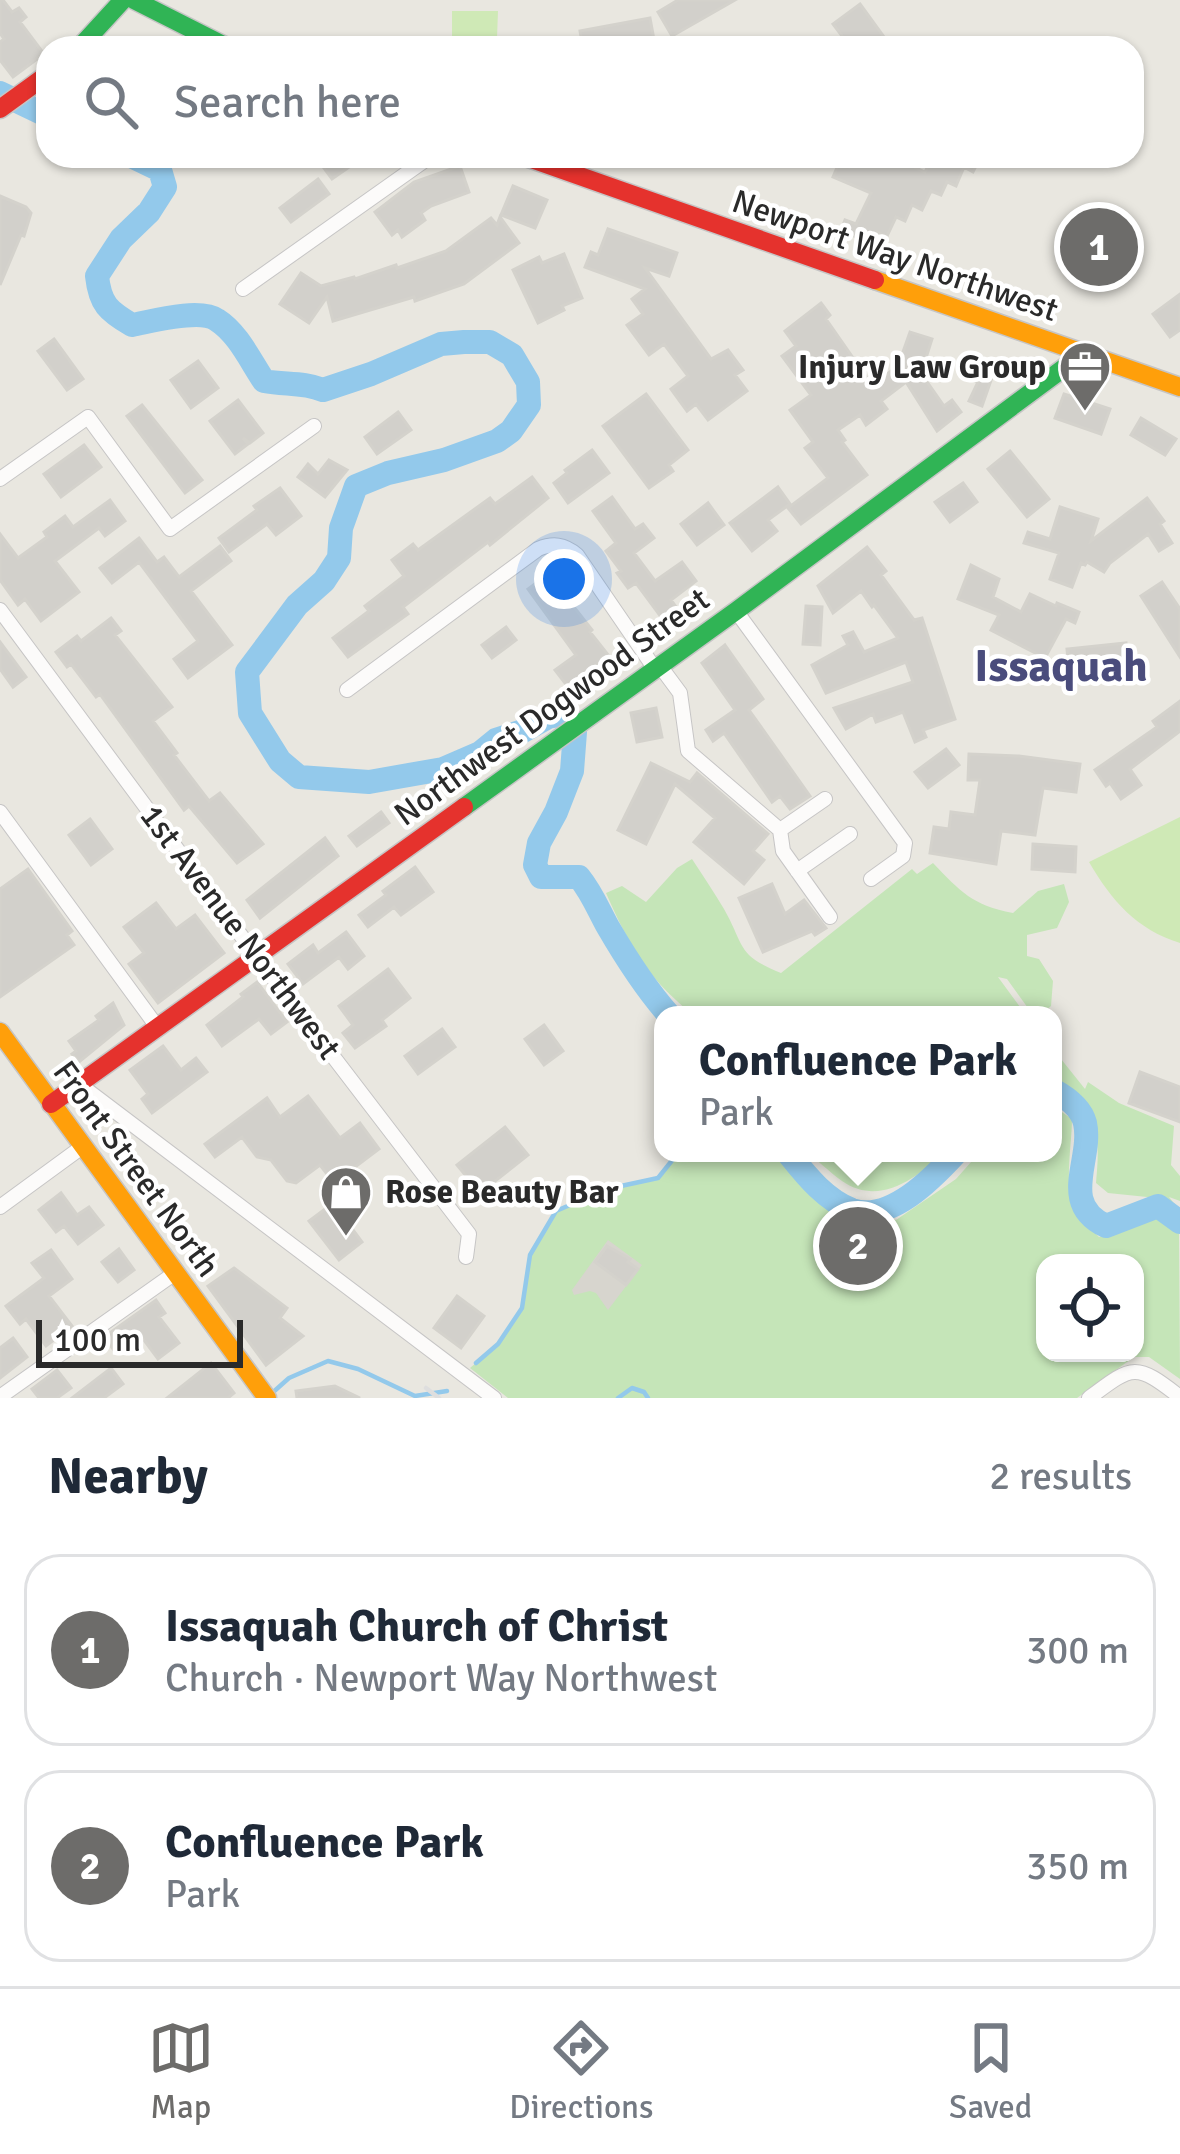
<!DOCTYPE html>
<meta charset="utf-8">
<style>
:root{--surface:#fff;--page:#f6f6f7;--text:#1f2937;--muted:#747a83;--line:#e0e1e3;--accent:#6d6c6a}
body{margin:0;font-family:Signika,sans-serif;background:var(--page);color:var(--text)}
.controls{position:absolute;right:36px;bottom:36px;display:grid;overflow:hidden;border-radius:24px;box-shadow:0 3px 9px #0004}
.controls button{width:108px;height:108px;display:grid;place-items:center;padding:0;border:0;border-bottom:3px solid var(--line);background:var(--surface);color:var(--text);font:60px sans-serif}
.scale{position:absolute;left:36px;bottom:30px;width:207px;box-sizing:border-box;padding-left:12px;border:6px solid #2a2a2a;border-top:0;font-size:33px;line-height:42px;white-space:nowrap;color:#2a2a2a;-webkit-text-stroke:9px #fff;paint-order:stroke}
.you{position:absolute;left:564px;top:579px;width:42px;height:42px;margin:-30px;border:9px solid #fff;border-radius:50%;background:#1a73e8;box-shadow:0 0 0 18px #1a73e833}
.badge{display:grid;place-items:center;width:78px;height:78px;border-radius:50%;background:var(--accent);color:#fff;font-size:39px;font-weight:700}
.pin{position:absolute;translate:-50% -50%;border:6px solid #fff;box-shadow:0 3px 12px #0006}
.popup{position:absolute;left:654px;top:1006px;width:408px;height:156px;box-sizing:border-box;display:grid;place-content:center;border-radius:24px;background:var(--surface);filter:drop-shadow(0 3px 9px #0005);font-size:39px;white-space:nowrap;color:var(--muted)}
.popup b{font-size:45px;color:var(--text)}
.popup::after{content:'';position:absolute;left:50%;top:100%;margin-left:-24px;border:24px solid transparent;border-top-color:var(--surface)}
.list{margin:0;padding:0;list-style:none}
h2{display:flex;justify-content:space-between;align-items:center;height:156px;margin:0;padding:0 48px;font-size:51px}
h2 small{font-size:39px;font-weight:400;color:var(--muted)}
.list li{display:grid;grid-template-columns:78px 1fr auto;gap:36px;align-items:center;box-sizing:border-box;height:192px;margin:0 24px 24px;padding:0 24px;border:3px solid var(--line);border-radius:36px}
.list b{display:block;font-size:45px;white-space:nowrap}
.list p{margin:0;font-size:39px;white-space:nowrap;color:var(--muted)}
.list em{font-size:39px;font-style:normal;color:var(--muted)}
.icon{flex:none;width:66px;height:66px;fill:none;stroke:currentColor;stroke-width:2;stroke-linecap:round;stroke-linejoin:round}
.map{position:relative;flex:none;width:1180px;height:1398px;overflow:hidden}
.search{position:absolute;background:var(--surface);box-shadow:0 3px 9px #0004;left:36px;right:36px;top:36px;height:132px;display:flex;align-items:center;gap:30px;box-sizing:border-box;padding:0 42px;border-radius:36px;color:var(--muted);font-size:45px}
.sheet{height:588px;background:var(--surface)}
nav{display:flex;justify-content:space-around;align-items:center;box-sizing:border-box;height:168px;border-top:3px solid var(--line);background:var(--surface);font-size:33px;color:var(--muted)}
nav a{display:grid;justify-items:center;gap:6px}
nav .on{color:var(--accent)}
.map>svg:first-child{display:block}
.green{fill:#c5e5b8;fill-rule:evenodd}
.pitch{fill:#cfe9b6}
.plaza{fill:#d7d5ce}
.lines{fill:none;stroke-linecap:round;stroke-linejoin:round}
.stream{stroke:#93c9eb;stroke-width:4.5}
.river{stroke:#93c9eb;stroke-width:24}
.building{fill:#d2d0cb;stroke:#d4d2cc;stroke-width:3}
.street-casing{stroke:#c6c5c5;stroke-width:16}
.fast-casing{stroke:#c6c5c5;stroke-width:21}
.slow-casing{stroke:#c6c5c5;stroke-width:21}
.jam-casing{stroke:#c6c5c5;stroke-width:21}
.street{stroke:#fcfbfa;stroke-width:14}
.fast{stroke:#30b455;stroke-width:18}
.slow{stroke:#ff9f0a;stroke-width:18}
.jam{stroke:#e5322d;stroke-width:18}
.rail{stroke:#dedede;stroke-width:4.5}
.labels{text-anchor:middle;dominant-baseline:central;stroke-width:9;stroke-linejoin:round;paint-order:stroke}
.street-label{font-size:33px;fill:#2a2a2a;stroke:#fff}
.poi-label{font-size:33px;font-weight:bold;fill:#2a2a2a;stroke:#fff;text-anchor:end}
.district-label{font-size:45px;font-weight:bold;fill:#4a4c7c;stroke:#fff}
</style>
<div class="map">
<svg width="1180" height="1398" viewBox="0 0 1180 1398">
<rect width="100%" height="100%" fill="#e9e7e0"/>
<path class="green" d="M692,859C703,876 714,892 724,909C745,946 736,955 781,973L912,869L917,874L933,863C961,892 972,905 1013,913L1038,891L1064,884L1069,902L1057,928L1027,935V956L1039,959L1053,981L1051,1006L1040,1015H1033L1007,979L998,977L1026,1015H693C645,975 631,949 606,893L622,886L646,902L677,868Z
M1053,1049L1085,1089L1088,1082L1119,1103L1174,1126L1171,1165L1180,1176V1201L1169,1197L1180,1211V1218L1157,1198L1108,1193L1096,1183C1099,1147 1101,1128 1077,1100C1069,1091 1065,1086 1053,1083Z
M1053,1106L1072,1119C1072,1146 1062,1195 1078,1216C1083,1224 1093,1230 1099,1237L1153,1217L1179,1231L1180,1379L1149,1357H1134L1077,1398H508L470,1368L498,1344L522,1308L530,1255L556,1211L607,1189L658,1178L678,1153H788C826,1198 838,1208 896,1220L956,1179L979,1153H1053ZM1045,1263H1135V1353H1045Z
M804,1153H944C916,1178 880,1207 842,1181C829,1172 818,1159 804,1153Z"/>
<path class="pitch" d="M452,11H498L497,38H452Z
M1180,817V943C1137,930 1111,900 1089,862Z"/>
<path class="plaza" d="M608,1240L642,1265L608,1310L596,1293L590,1291L574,1295L572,1290Z"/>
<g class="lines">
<path class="stream" d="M476,1363L498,1344L522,1308L530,1255L556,1211L607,1189L658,1178L678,1153
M271,1394L289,1378L328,1361L358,1369L415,1396L447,1391
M618,1398L632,1388L644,1392L648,1398"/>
<path class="river" d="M0,93L48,116
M131,156L160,170L165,187L149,212L121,239L97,276C100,304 108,311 132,325C153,321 200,308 217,320C238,333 251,362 264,381C285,385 303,382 323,390L371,374L441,344L464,342H490L512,355L528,382L529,405L511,431L497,441L444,460L388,473L356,486L341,528L339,558L324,581L297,605L247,672L250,713L280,761L299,777L369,782L443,769L480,753L496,740L523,731L548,717L558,715L568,720L575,732L572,771L556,812L539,843L535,865L541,877H579C592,893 598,909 608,927C626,958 645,988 669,1015
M1053,1090C1066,1097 1081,1107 1085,1123C1093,1160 1058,1203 1106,1226L1158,1206L1180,1222
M788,1153C805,1174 825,1200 852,1210C890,1223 933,1178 956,1153"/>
</g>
<path class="building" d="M0,0H3L12,12L19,8L26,17L20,22L44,54L13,77L0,60V42L4,39L0,33Z
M678,0H735L672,36L658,12Z
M860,4L892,48H851L833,24Z
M650,18L655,45L640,48H583L580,31Z
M315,156H365L332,179Z
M854,156H903L901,161L925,172L932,158L941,162V156H981L973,172L964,167L956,186L947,182L941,195L931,191L922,210L912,205L905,221L896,217L887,236L877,232L871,244L841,230L845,220L856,224L871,193L833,177L839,163L849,167Z
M460,166L469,192L431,206L421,213L425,220L402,237L398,230L392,235L375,212L414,182Z
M318,179L329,194L291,222L280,208Z
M513,186L547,200L535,228L501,215Z
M0,196L26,207L31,213L24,236L21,235L0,285Z
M500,217L519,243L464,284L415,301L414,297L333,321L327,297L309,323L280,304L301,273L321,286L354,277L355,279L396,265L397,268L446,251L491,218L497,225Z
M1086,220L1124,236L1110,272L1072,255Z
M608,229L677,253L669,276L645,268L711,359L728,350L743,370L735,375L747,391L708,420L696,404L687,411L671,389L688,376L664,344L649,355L627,325L643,314L632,299L645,289L585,267L591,252L598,255Z
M564,254L582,298L562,306L564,310L538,323L513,270L539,257L542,263Z
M1180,294V330L1170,337L1153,314Z
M821,303L830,315L826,319L872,385L898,366L910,332L932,339L925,361L932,369L923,376L944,406L952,400L961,412L937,431L906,382L881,401L887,409L866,425L860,415L838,430L845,440L842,442L867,475L801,524L788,508L828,478L805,448L813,442L790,410L811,395L782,356L796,346L785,331Z
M54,339L83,379L67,390L38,351Z
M198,361L218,388L191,408L171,380Z
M972,361L995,369L982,406L969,401L978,382L966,377Z
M646,394L688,450L669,465L673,471L649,488L603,426Z
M1064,394L1110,409L1101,434L1055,418Z
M238,400L263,433L250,443L243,438L248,444L235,454L210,421Z
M142,405L202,480L185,493L127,416Z
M398,412L411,430L377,454L365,437Z
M1141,418L1176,439L1165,455L1131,435Z
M84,445L101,467L61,497L44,474Z
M592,450L609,473L568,503L554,483L567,473L565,470Z
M1010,451L1049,499L1027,517L988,469Z
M329,460L347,470L325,497L298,477L308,464L318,474Z
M532,477L548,498L490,545L488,542L403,607L408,614L348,657L333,638L369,611L365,606L404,576L392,560L413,544L418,550L490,498L495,504Z
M963,483L977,502L950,522L935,502Z
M778,487L790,504L768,520L777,531L752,551L730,523Z
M280,488L301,516L276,535L267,524L229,552L219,538L257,510L254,506Z
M612,497L635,529L643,524L654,538L634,553L655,581L682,562L696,581L671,600L679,611L664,621L636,583L628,588L617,573L621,571L606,551L616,543L593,511Z
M1147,498L1164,521L1160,524L1172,543L1159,551L1148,534L1110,563L1104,572L1087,562L1085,565L1081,563L1072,587L1050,579L1059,553L1024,543L1028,532L1050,539L1060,507L1098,519L1091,541Z
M110,500L125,521L105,536L99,528L55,561L79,592L41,621L25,599L18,605L0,580V534L18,558L47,537L44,532L65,516L73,527Z
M708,503L724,525L697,545L681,524Z
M139,538L157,562L164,557L179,577L220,546L231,561L191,591L232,645L188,678L174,659L198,641L139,562L112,583L100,568Z
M867,547L886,571L881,575L914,620L922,618L955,719L923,730L926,737L915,742L903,712L876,722L873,714L846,729L834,708L913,682L906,662L826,693L812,665L848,645L843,636L853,632L864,652L898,638L874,605L872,607L861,591L833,613L818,586Z
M971,565L999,579L993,597L1021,612L1030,594L1056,606L1057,603L1079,612L1075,623L1066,619L1045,658L991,630L999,615L958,599Z
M548,574L592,630L590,632L609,656L568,687L555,670L576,655L528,589Z
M1162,582L1180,609V657L1141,596Z
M806,606L822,607L820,645L803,644Z
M111,618L121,631L115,635L172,707L153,721L177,753L174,755L209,801L220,793L263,844L237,863L189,806L184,810L100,694L96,697L71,664L67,667L56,652L77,636L81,641Z
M506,627L516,640L492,658L482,645Z
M0,642L26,677L13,687L0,669Z
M1126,643L1129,672L1070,679L1067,649Z
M725,645L763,699L749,710L810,796L790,809L780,796L772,802L724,733L713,741L706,730L735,710L702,663Z
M1180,701V731L1130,769L1141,785L1121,799L1110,783L1106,786L1095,770L1157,727L1153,721Z
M656,708L662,737L637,742L631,713Z
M946,749L959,765L928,788L915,772Z
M969,754L1019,756L1080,764L1076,792L1043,788L1035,835L1001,831L996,864L930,853L934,827L949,829L951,812L975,815L980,780H968Z
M651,763L690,782L697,773L768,834L753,851L764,860L744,884L694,842L715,818L675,784L646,844L618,830Z
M381,812L389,823L357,846L349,836Z
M90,819L112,849L91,865L69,835Z
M325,838L338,856L260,918L247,900Z
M1033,844L1076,847L1075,872L1032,869Z
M415,867L433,892L401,915L394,907L368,927L359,915L386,895L383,891Z
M28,869L72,931L67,935L74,945L0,997V889Z
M772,884L785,914L804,900L826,928L815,935L812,931L763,952L739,898Z
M156,903L176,929L195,915L224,953L158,1003L129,964L144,953L124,927Z
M346,932L364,956L348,969L339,957L303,984L288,964L313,945L318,953Z
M388,969L410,998L382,1020L386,1026L355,1048L343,1033L353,1025L339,1006Z
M257,982L287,1022L271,1034L259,1019L222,1046L207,1025L243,997L241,994Z
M113,1003L124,1025L79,1062L72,1054L76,1051L69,1041L99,1020L96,1016Z
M544,1025L563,1051L544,1065L525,1039Z
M442,1029L455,1047L418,1074L405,1056Z
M163,1046L181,1070L196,1058L207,1072L152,1113L142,1099L148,1094L130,1070Z
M1140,1072L1180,1087V1122L1129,1103Z
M308,1096L340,1138L360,1123L379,1149L334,1183L320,1165L296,1183L287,1181L271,1160L257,1157L242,1137L215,1157L205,1144L267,1098L280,1117Z
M505,1127L528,1155L480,1193L457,1165Z
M61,1193L77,1215L89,1207L103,1225L78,1244L64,1226L56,1232L39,1210Z
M333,1203L362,1242L339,1260L309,1221Z
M607,1246L630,1259L628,1262L638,1269L626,1285L595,1262Z
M119,1249L134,1270L118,1282L102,1262Z
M51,1250L72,1279L49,1296L72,1326L46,1346L26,1319L20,1324L6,1306L44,1278L32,1263Z
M234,1268L287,1308L280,1318L303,1336L266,1365L208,1286Z
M457,1296L484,1316L461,1348L434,1328Z
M156,1300L165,1313L159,1317L179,1343L158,1359L141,1336L116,1353L104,1337Z
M13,1338L27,1357L0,1378V1348Z
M211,1363L234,1393L228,1398H167Z
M111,1368L123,1384L104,1398H72Z
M57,1370L71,1388L57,1398H39L32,1389Z
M335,1386L360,1398H297L296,1391Z"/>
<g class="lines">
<g class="street-casing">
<path id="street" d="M243,289L431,156
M0,479L88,417L170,529L314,426
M0,610L257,957L469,1234L466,1257
M736,611L905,843L903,856L871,879
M660,666L680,693L688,751L780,830L783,851L830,917
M347,690L538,549C553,543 564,544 577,555L655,669
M0,812L158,1028
M780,830L825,799
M797,871L850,834
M79,1084L494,1398
M0,1207L82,1147
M4,1394L175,1273
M1089,1398C1133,1365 1135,1362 1180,1397"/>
</g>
<g class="fast-casing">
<path id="fast" d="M134,0L229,48
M79,48L123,0
M464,807L736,611L1084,353"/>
</g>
<g class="slow-casing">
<path id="slow" d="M875,280L1180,387
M0,1032L267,1398"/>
</g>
<g class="jam-casing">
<path id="jam" d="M0,109L48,74
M523,156L875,280
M51,1104L464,807"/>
</g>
<use href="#street" class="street"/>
<use href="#fast" class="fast"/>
<use href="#slow" class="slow"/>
<use href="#jam" class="jam"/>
<path class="rail" d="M426,1388L439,1398"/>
</g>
<defs>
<g id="office-pin" transform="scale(2.7)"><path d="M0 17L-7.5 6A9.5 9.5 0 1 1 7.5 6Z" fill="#6d6c6a" stroke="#fff"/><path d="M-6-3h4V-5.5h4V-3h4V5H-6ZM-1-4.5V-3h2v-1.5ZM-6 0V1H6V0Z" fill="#fff"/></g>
<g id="shop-pin" transform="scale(2.7)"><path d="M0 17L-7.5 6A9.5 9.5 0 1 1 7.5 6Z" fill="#6d6c6a" stroke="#fff"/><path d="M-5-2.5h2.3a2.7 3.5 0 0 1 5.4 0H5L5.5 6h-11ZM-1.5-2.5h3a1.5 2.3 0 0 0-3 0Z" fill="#fff"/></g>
</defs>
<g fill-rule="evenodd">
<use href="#office-pin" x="1085" y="367"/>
<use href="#shop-pin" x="346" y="1192"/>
</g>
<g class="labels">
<g class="street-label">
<text transform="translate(895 256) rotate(19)">Newport Way Northwest</text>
<text transform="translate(552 707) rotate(-36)">Northwest Dogwood Street</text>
<text transform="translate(240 932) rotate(53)">1st Avenue Northwest</text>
<text transform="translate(136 1169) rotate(54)">Front Street North</text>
</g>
<g class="poi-label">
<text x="1046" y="367">Injury Law Group</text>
<text x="385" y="1192" text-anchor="start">Rose Beauty Bar</text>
</g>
<g class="district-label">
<text x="1061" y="666">Issaquah</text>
</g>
</g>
</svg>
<div class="controls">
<button><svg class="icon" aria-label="locate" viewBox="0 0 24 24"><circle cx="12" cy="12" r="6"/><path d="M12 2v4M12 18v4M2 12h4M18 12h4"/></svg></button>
</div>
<div class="scale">100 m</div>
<div class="you"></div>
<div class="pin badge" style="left:1099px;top:247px">1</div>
<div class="pin badge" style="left:858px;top:1246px">2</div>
<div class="popup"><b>Confluence Park</b>Park</div>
<div class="search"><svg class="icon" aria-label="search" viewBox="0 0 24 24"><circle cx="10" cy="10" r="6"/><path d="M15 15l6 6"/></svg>Search here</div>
</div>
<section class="sheet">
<h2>Nearby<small>2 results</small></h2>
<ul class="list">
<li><span class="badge">1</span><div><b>Issaquah Church of Christ</b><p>Church · Newport Way Northwest</p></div><em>300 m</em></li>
<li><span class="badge">2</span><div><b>Confluence Park</b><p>Park</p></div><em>350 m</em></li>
</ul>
</section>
<nav>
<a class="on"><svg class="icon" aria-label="map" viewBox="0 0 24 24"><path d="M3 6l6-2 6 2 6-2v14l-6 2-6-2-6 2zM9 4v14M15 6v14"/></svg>Map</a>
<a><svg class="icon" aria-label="directions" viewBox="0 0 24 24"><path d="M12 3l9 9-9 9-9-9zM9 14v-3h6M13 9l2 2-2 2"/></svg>Directions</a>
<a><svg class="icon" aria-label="saved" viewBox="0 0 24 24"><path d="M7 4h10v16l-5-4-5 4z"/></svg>Saved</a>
</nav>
